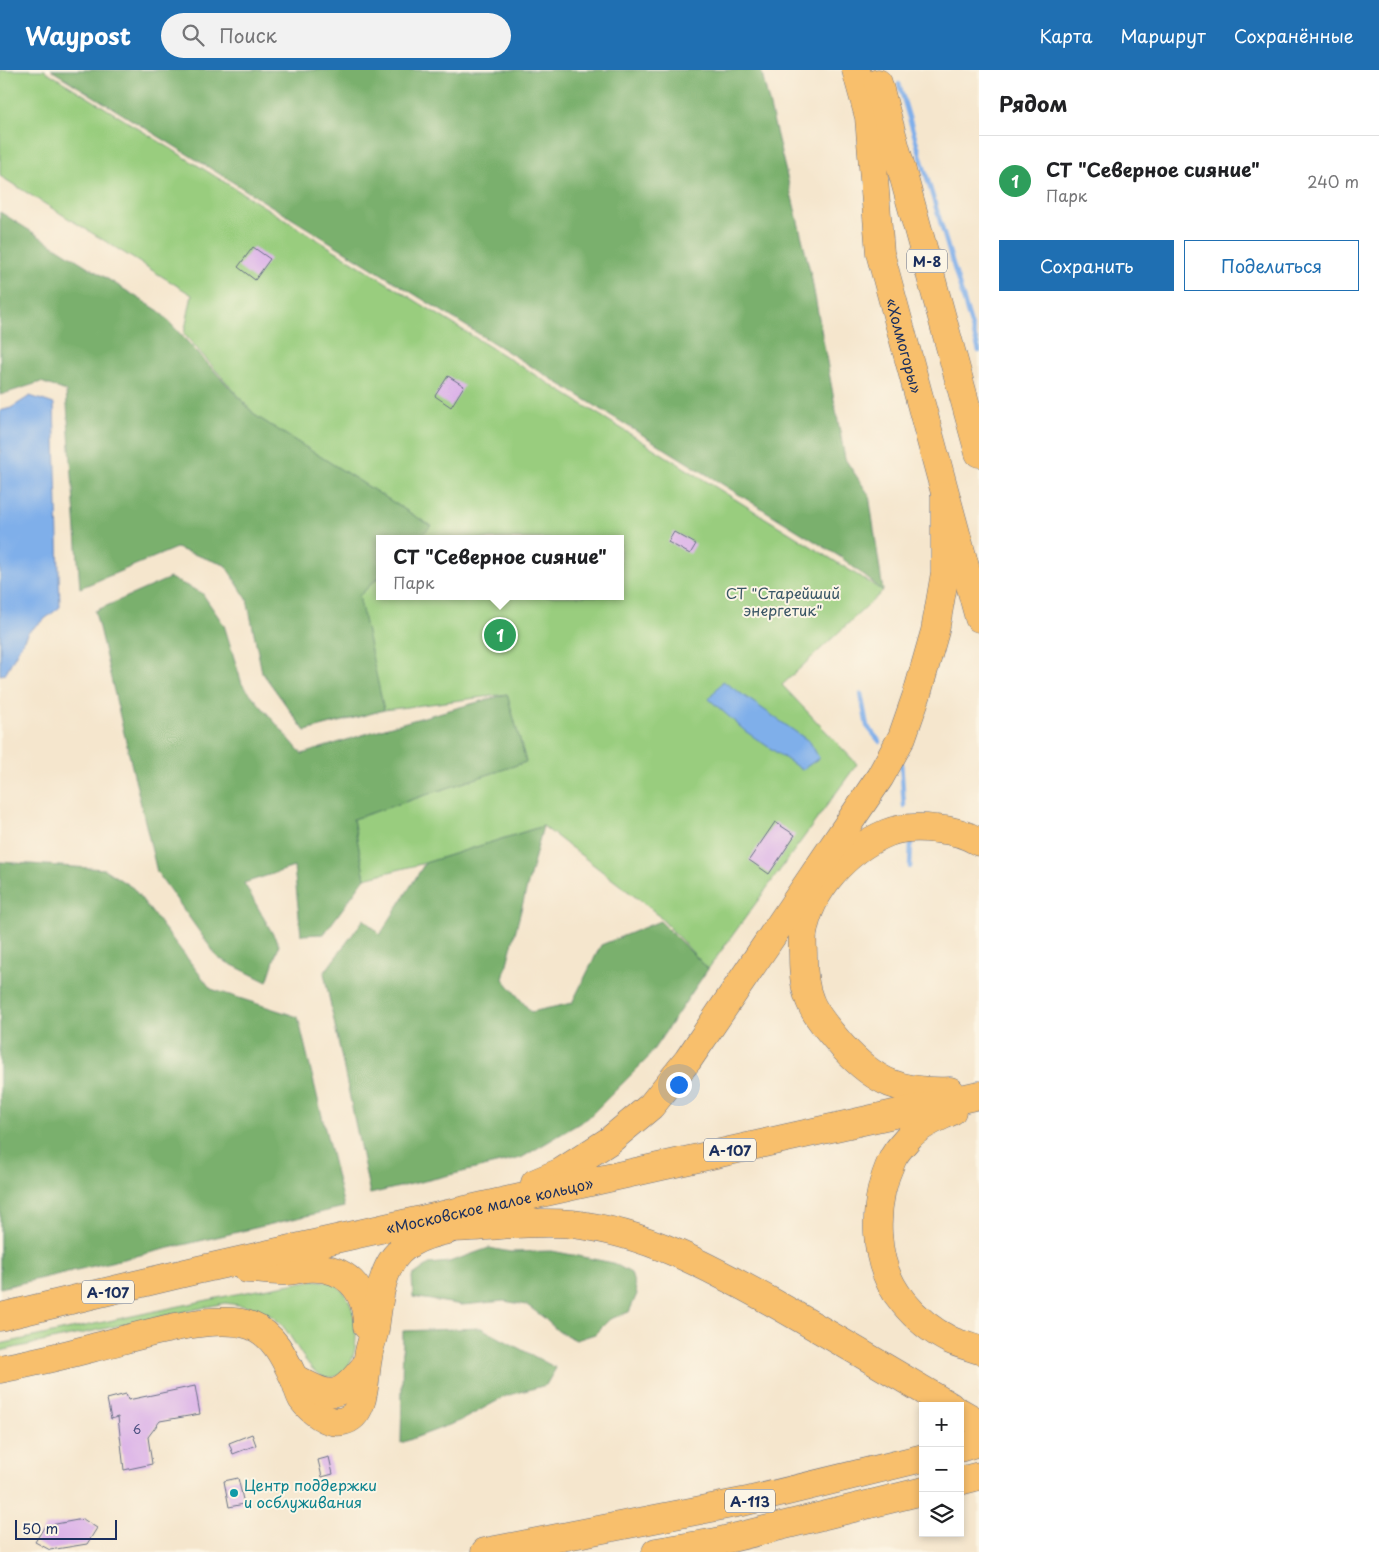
<!DOCTYPE html>
<html lang="ru">
<meta charset="utf-8">
<style>
:root{--surface:#fff;--page:#f2f2f2;--text:#202124;--muted:#757577;--line:#e0e0e0;--accent:#1f6fb2}
body{margin:0;font-family:"Playpen Sans",sans-serif;background:var(--page);color:var(--text)}
.controls{position:absolute;right:15px;bottom:15px;display:grid;overflow:hidden;border-radius:0px;box-shadow:0 2px 8px #0003}
.controls button{width:45px;height:45px;display:grid;place-items:center;padding:0;border:0;border-bottom:1px solid var(--line);background:var(--surface);color:var(--text);font:25px sans-serif}
.scale{position:absolute;left:15px;bottom:12px;width:102px;box-sizing:border-box;padding-left:5px;border:2px solid #1b2f5e;border-top:0;font-size:14px;line-height:18px;white-space:nowrap;color:#1b2f5e;-webkit-text-stroke:4px #fcf5e5;paint-order:stroke}
.you{position:absolute;left:678px;top:1014px;width:18px;height:18px;margin:-12px;border:4px solid #fff;border-radius:50%;background:#1a73e8;box-shadow:0 0 0 8px #1a73e833}
.badge{display:grid;place-items:center;width:32px;height:32px;border-radius:50%;background:var(--accent);color:#fff;font-size:16px;font-weight:700}
.pin{position:absolute;translate:-50% -50%;border:2px solid #fff;box-shadow:0 1px 5px #0006}
.popup{position:absolute;left:376px;top:465px;width:248px;height:65px;box-sizing:border-box;display:grid;place-content:center;border-radius:0px;background:var(--surface);filter:drop-shadow(0 1px 4px #0005);font-size:16px;white-space:nowrap;color:var(--muted)}
.popup b{font-size:19px;color:var(--text)}
.popup::after{content:'';position:absolute;left:50%;top:100%;margin-left:-10px;border:10px solid transparent;border-top-color:var(--surface)}
.list{margin:0;padding:0;list-style:none}
h2{display:flex;justify-content:space-between;align-items:center;height:65px;margin:0;padding:0 20px;font-size:21px}
h2 small{font-size:16px;font-weight:400;color:var(--muted)}
.list li{display:grid;grid-template-columns:32px 1fr auto;gap:15px;align-items:center;box-sizing:border-box;height:90px;padding:0 20px;border-top:1px solid var(--line)}
.list b{display:block;font-size:19px;white-space:nowrap}
.list p{margin:0;font-size:16px;white-space:nowrap;color:var(--muted)}
.list em{font-size:16px;font-style:normal;color:var(--muted)}
.actions{display:flex;gap:10px;padding:15px 20px}
.actions a{flex:1;padding:11px 0;border:1px solid var(--accent);border-radius:0px;text-align:center;font-size:18px;color:var(--accent)}
.actions .main{background:var(--accent);color:#fff}
.icon{flex:none;width:28px;height:28px;fill:none;stroke:currentColor;stroke-width:2;stroke-linecap:round;stroke-linejoin:round}
.map{position:relative;flex:none;width:979px;height:1482px;overflow:hidden}
header{display:flex;align-items:center;gap:30px;box-sizing:border-box;height:70px;padding:0 25px;background:var(--accent);color:#fff}
header strong{font-size:24px}
nav{display:flex;gap:28px;margin-inline-start:auto;font-size:18px}
.search{width:350px;height:45px;background:var(--page);display:flex;align-items:center;gap:12px;box-sizing:border-box;padding:0 18px;border-radius:28px;color:var(--muted);font-size:19px}
main{display:flex}
aside{flex:1;background:var(--surface)}
.map>svg:first-child{display:block}
.green{fill:#99cd7e;stroke:#5a7e6e}
.forest{fill:#7ab06d;stroke:#4a7066}
.water{fill:#7fafea;stroke:#4d6fa4}
.lines{fill:none;stroke-linecap:round;stroke-linejoin:round}
.stream{stroke:#7fafea;stroke-width:4.5}
.building{fill:#dcb3e8}
.highway-casing{stroke:#676f85;stroke-width:29}
.highway{stroke:#f8bf6c;stroke-width:28}
.culture-dot{fill:#0f9aa8;stroke:#fcf5e5;stroke-width:2}
.labels{text-anchor:middle;dominant-baseline:central;stroke-width:4;stroke-linejoin:round;paint-order:stroke}
.number-label{font-size:12px;fill:#4b5080}
.shield{fill:#fcf5e5;stroke:#5e6a86;stroke-width:1}
.shield-label{font-size:14px;font-weight:bold;fill:#1b2f5e}
.street-label{font-size:15px;fill:#1b2f5e;stroke:#fcf5e5}
.park-label{font-size:15px;fill:#3a5666;stroke:#fcf5e5}
.culture-label{font-size:15px;fill:#0d838f;stroke:#fcf5e5;text-anchor:start}
</style>
<header>
<strong>Waypost</strong>
<div class="search"><svg class="icon" aria-label="search" viewBox="0 0 24 24"><circle cx="10" cy="10" r="6"/><path d="M15 15l6 6"/></svg>Поиск</div>
<nav><a>Карта</a><a>Маршрут</a><a>Сохранённые</a></nav>
</header>
<main>
<div class="map">
<svg width="979" height="1482" viewBox="0 0 979 1482">
<rect width="100%" height="100%" fill="#fcf5e5"/>
<filter id="ink" filterUnits="userSpaceOnUse"><feTurbulence type="fractalNoise" baseFrequency=".02" numOctaves="2"/><feDisplacementMap in="SourceGraphic" scale="10" xChannelSelector="R" yChannelSelector="G"/><feConvolveMatrix kernelMatrix="1 2 1 2 8 2 1 2 1" color-interpolation-filters="sRGB"/></filter>
<filter id="wash" filterUnits="userSpaceOnUse"><feTurbulence type="fractalNoise" baseFrequency=".0096" numOctaves="4" result="noise"/><feDisplacementMap in="SourceGraphic" scale="20" xChannelSelector="R" yChannelSelector="G"/><feGaussianBlur stdDeviation="1.12" result="paint"/><feColorMatrix in="noise" values="0 0 0 0 0 0 0 0 0 0 0 0 0 0 0 0 0 1.4 0 .05"/><feComposite in="paint" operator="in"/></filter>
<g filter="url(#wash)">
<rect width="100%" height="100%" fill="#f5e6cd"/>
<path class="green" d="M0,0H44L883,521L782,615L857,694L708,899L655,842L543,756L425,793L365,808L353,749L526,692L507,624L384,640L305,661L262,602L271,559L359,526L380,506V526H620V469H418L431,456L256,346L184,264L192,225L0,106Z
M314,1210C320,1211 328,1211 333,1213C364,1227 366,1314 325,1307C308,1304 293,1265 279,1252C264,1238 245,1236 225,1233L0,1281V1274L236,1224Z"/>
<path class="forest" d="M51,0H761L811,205L845,389L869,425L883,521L842,488Z
M0,142L159,241L256,346L431,456L418,469H380V506L359,526L384,640L305,661L262,602L247,529L225,495L176,478L80,518L66,321L41,312L0,325Z
M170,508L202,523L224,555L242,614L302,684L388,657L507,624L526,692L353,749L365,808L324,864L301,865L294,797L244,813L279,875L267,912L218,888L157,802L95,541Z
M543,756L503,909L531,942L572,933L601,875L660,851L708,899L647,989L588,1048L521,1088L370,1124L324,903L364,849L380,865L425,793Z
M0,792L104,799L133,818L211,919L298,947L344,1137L0,1218Z
M489,1178L510,1182L552,1181L613,1193L631,1203L637,1224L629,1242L610,1249L595,1264L576,1270L558,1261L543,1247L527,1235L504,1231L462,1235L413,1227L412,1206L429,1194L449,1192Z
M481,1258L556,1298L546,1315L506,1326L460,1351L401,1373L403,1261Z"/>
<path class="water" d="M30,326L54,334L60,537L28,562L5,604L0,605V341L11,338Z
M723,611L810,672L819,688L802,700L745,661L709,629Z"/>
<g class="lines">
<path class="stream" d="M899,14L979,281
M861,624L867,656L880,672
M901,692L904,736
M910,797L911,773"/>
</g>
<g id="blocks">
<path class="building" d="M253,177L270,189L255,210L238,197Z
M448,306L464,316L451,337L435,326Z
M674,462L696,474L690,484L668,472Z
M775,752L795,765L769,804L749,790Z
M195,1316L200,1344L160,1351L148,1367L152,1394L124,1400L118,1347L111,1349L107,1329L126,1324L128,1330Z
M252,1364L256,1375L233,1384L229,1373Z
M329,1387L333,1404L322,1407L318,1390Z
M238,1408L244,1434L229,1437L224,1411Z
M83,1449L97,1458L87,1474L50,1480L35,1472L45,1456Z"/>
</g>
</g>
<g filter="url(#ink)">
<use href="#blocks" fill-opacity="0" stroke="#676f85" stroke-width="1"/>
<g class="lines">
<g class="highway-casing">
<g id="highway">
<path id="s1" d="M856,0L869,47L880,183L979,548"/>
<path d="M878,13L979,383"/>
<path d="M950,1021C901,1023 876,1013 843,977C832,964 816,947 810,931C804,917 803,902 803,886C803,879 802,871 803,864C810,819 847,780 887,763C902,757 921,757 936,759C950,760 966,764 979,772"/>
<path d="M952,1041C938,1048 921,1054 910,1066C904,1073 895,1082 892,1090C872,1133 871,1194 903,1232C915,1247 932,1261 950,1270C959,1274 970,1277 979,1280"/>
<path d="M535,1113L561,1102L609,1071L651,1036L688,990L880,707L902,667L917,624L935,561L945,503V426"/>
<path d="M443,1158C486,1158 530,1150 572,1154C646,1162 709,1197 772,1232C832,1266 891,1301 950,1336"/>
<path d="M247,1199C260,1199 274,1202 286,1201C293,1201 299,1199 306,1198C345,1195 367,1218 367,1256"/>
<path id="s2" d="M0,1247L193,1201L979,1025"/>
<path d="M0,1299C31,1293 62,1286 92,1278C133,1268 213,1241 252,1256C274,1265 284,1287 294,1308C297,1314 298,1322 302,1329C311,1341 328,1355 343,1351C367,1346 364,1306 368,1288C369,1278 373,1269 375,1259C382,1204 385,1172 448,1160"/>
<path d="M294,1308C332,1329 338,1330 366,1295"/>
<path d="M960,1342L979,1353"/>
<path d="M960,1378L979,1372"/>
<path d="M960,1411L979,1406"/>
<path d="M485,1482L747,1431L923,1388"/>
<path d="M656,1482L716,1472L923,1421"/>
</g>
</g>
<use href="#highway" class="highway"/>
</g>
</g>
<circle class="culture-dot" cx="234" cy="1423" r="5"/>
<g class="labels">
<g class="number-label">
<text x="137" y="1359">6</text>
</g>
<g class="shield">
<rect x="907" y="179.5" width="40" height="23" rx="4"/>
<rect x="704" y="1068.5" width="52" height="23" rx="4"/>
<rect x="82" y="1210.5" width="52" height="23" rx="4"/>
<rect x="725" y="1419.5" width="50" height="23" rx="4"/>
</g>
<g class="shield-label">
<text x="927" y="191">М-8</text>
<text x="730" y="1080">А-107</text>
<text x="108" y="1222">А-107</text>
<text x="750" y="1431">А-113</text>
</g>
<g class="street-label">
<text stroke="none"><textPath href="#s1" startOffset="281">«Холмогоры»</textPath></text>
<text stroke="none"><textPath href="#s2" startOffset="502">«Московское малое кольцо»</textPath></text>
</g>
<g class="park-label">
<text x="783" y="522">СТ "Старейший<tspan x="783" dy="17">энергетик"</tspan></text>
</g>
<g class="culture-label">
<text x="244" y="1414">Центр поддержки<tspan x="244" dy="17">и осблуживания</tspan></text>
</g>
</g>
</svg>
<div class="controls">
<button>+</button>
<button>−</button>
<button><svg class="icon" aria-label="layers" viewBox="0 0 24 24"><path d="M12 4l9 5-9 5-9-5zM3 14l9 5 9-5"/></svg></button>
</div>
<div class="scale">50 m</div>
<div class="you"></div>
<div class="pin badge" style="left:500px;top:565px;background:#2e9e5b">1</div>
<div class="popup"><b>СТ &quot;Северное сияние&quot;</b>Парк</div>
</div>
<aside>
<h2>Рядом<small></small></h2>
<ul class="list">
<li><span class="badge" style="background:#2e9e5b">1</span><div><b>СТ &quot;Северное сияние&quot;</b><p>Парк</p></div><em>240 m</em></li>
</ul>
<div class="actions"><a class="main">Сохранить</a><a>Поделиться</a></div>
</aside>
</main>
